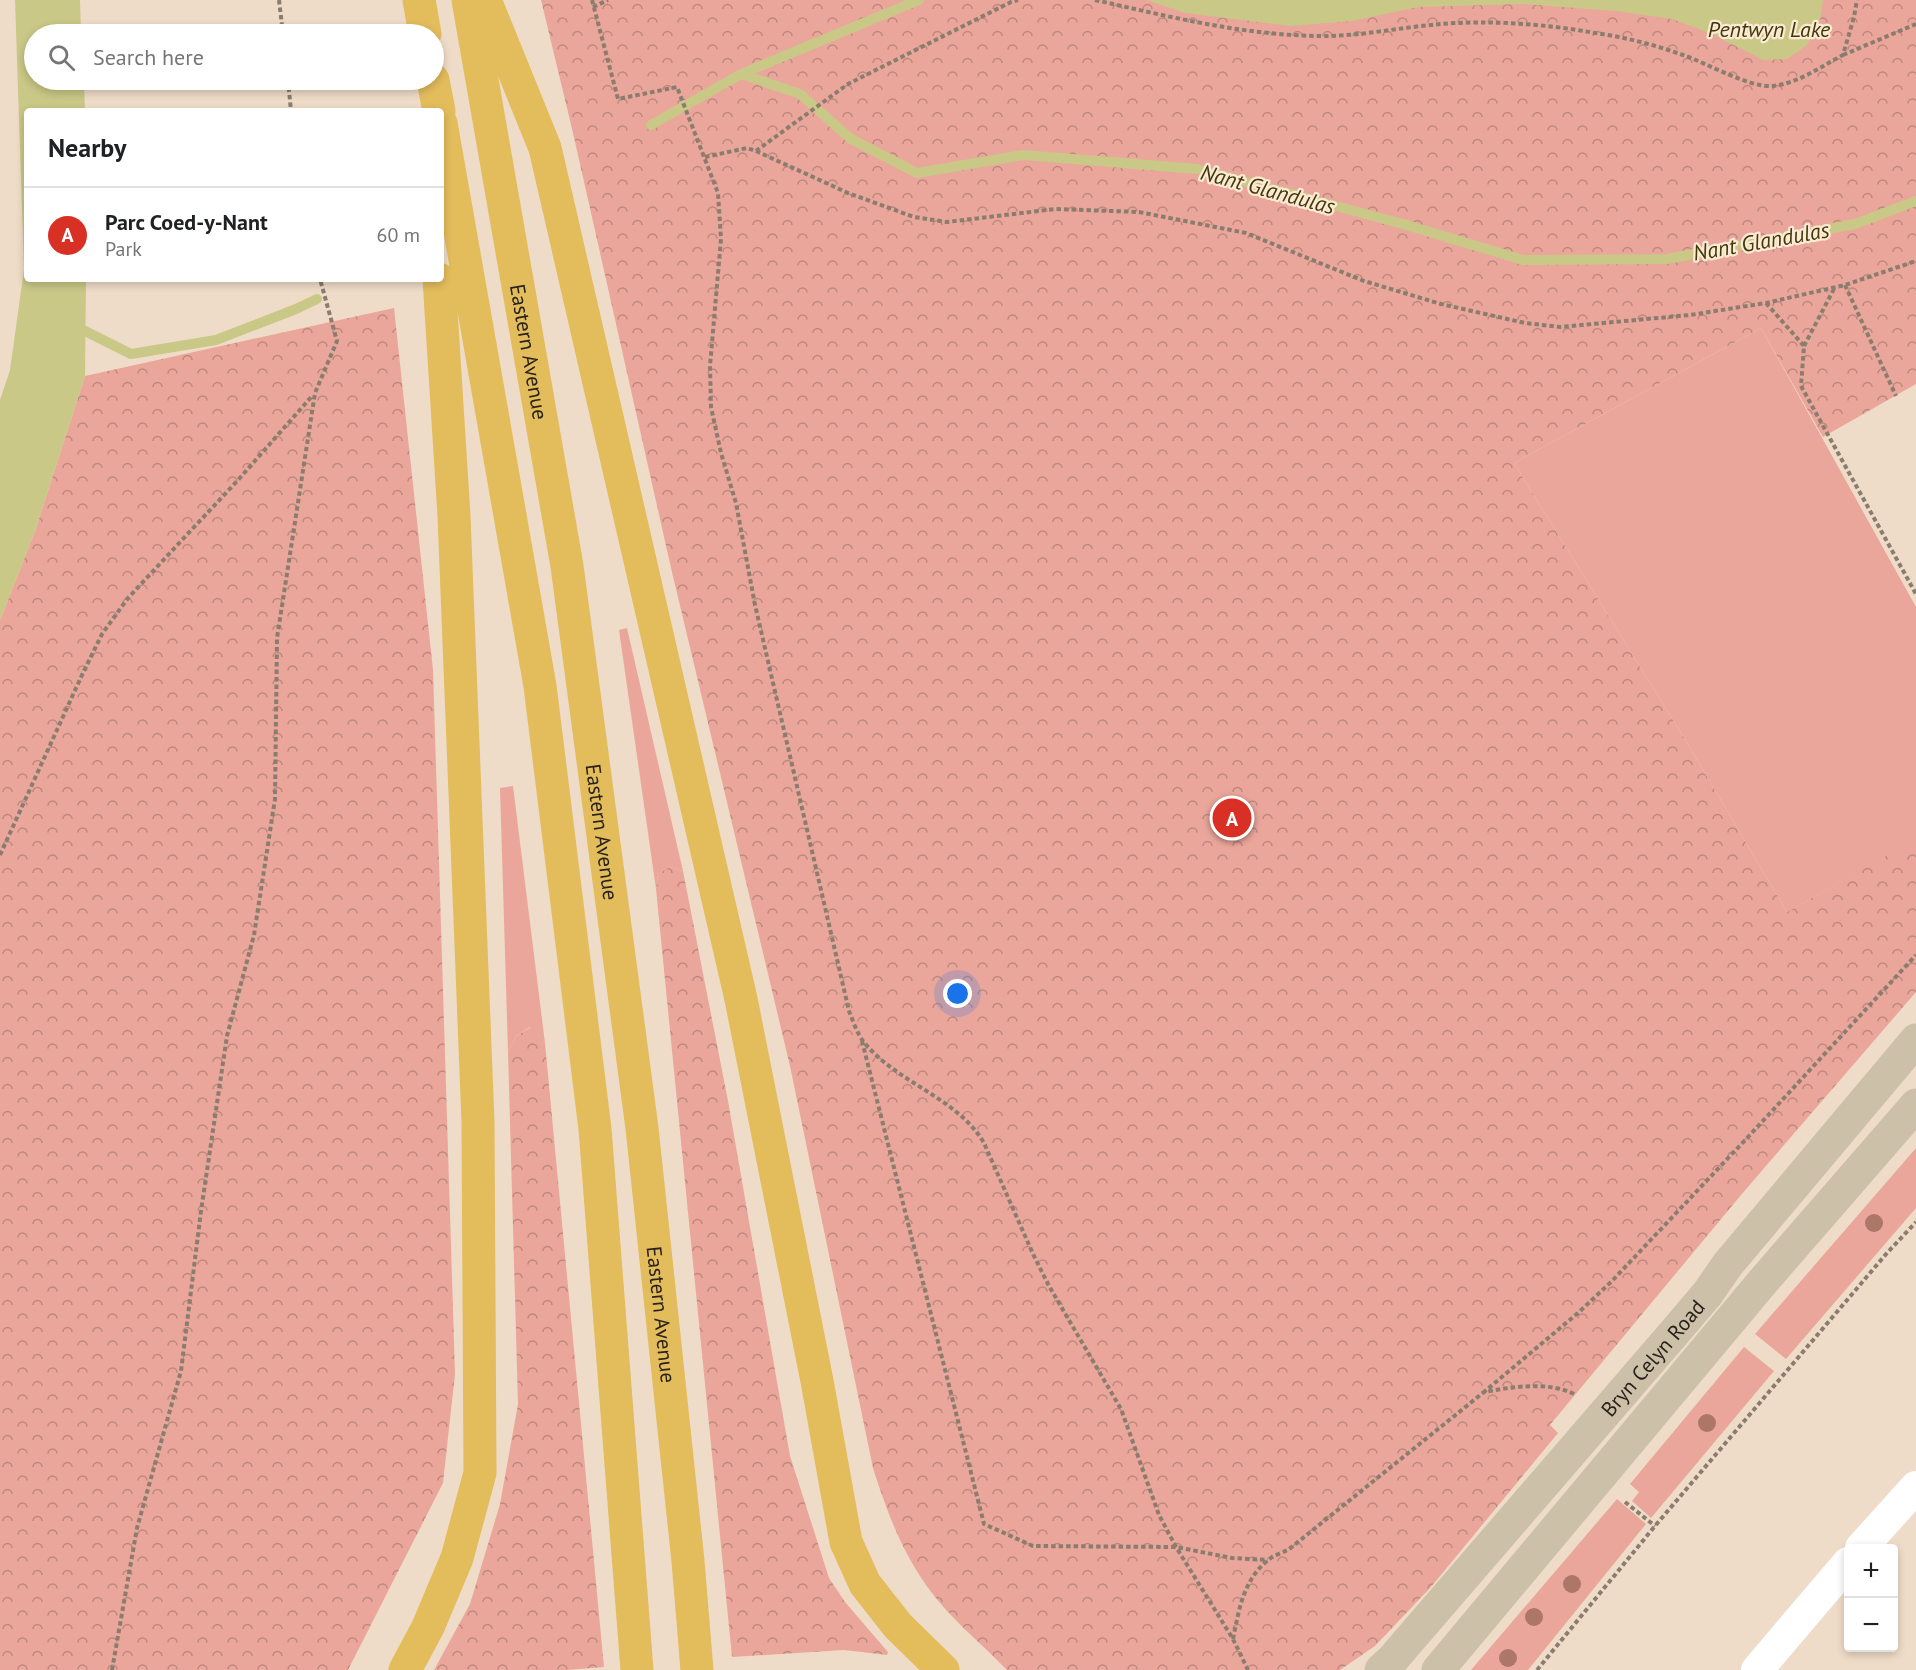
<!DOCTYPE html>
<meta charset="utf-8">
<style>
:root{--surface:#fff;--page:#f2f2f2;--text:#202124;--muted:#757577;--line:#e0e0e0;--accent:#d93025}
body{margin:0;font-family:"PT Sans",sans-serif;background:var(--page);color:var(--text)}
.controls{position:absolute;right:18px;bottom:18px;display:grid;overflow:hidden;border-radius:6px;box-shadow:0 3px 9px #0003}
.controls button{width:54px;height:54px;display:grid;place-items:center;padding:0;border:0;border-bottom:2px solid var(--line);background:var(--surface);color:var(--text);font:30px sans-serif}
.you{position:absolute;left:958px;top:994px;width:21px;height:21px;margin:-15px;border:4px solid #fff;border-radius:50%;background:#1a73e8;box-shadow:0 0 0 9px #1a73e833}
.badge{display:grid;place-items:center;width:39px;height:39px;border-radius:50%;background:var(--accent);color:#fff;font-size:20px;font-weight:700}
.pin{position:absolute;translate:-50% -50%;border:3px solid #fff;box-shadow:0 2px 6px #0006}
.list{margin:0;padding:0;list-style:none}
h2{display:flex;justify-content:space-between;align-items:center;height:78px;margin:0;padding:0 24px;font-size:26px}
h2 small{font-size:20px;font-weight:400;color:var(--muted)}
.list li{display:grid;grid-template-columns:39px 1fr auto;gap:18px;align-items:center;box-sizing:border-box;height:96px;padding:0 24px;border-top:2px solid var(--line)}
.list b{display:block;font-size:22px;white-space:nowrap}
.list p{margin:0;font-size:20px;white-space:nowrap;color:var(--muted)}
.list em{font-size:20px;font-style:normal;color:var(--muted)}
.icon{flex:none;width:33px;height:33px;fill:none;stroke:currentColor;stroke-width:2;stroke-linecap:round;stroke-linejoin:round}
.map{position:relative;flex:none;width:1916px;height:1670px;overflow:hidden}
.search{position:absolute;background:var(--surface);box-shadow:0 3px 9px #0003;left:24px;top:24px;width:420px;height:66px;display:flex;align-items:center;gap:15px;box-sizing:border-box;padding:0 21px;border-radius:33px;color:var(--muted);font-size:22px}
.panel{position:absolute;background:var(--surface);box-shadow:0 3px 9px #0003;left:24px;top:108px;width:420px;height:174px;border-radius:6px}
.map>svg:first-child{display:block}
.green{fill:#eba69b}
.forest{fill:url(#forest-crowns)}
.water{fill:#c9c887}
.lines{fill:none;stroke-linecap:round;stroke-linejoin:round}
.stream{stroke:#c9c887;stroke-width:10}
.path{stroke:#8a7d6f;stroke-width:4;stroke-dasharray:4.5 3;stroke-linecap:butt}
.street{stroke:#fff;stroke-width:32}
.secondary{stroke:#ccc1a8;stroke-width:33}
.highway{stroke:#e3bc5c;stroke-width:33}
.tree{fill:#ac7769}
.labels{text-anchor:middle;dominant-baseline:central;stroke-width:4.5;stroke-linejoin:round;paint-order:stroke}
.street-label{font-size:21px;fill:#29221b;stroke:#fde9d5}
.water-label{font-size:22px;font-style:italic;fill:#3e3b07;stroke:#fde9d5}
</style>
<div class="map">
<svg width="1916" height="1670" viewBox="0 0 1916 1670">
<defs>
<pattern id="forest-crowns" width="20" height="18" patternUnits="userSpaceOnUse" patternTransform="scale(1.5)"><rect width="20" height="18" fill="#eba69b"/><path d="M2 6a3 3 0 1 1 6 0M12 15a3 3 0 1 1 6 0" fill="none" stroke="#be877e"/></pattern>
</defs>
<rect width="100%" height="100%" fill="#efdcc8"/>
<path class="green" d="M1761,328L1916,607V840L1787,912L1686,741L1514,463Z
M627,628L683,871L670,867L658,874L656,889L619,630Z
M513,786L545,1043L530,1027L516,1036L508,1052L500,788Z
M1916,1148V1208L1786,1359L1755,1334Z
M1744,1347L1774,1371L1651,1518L1632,1501L1639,1492L1630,1484Z
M1617,1499L1646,1524L1528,1670H1471Z"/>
<path class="forest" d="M541,0H1916V384L1823,437L1761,328L1514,463L1686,741L1787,912L1916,839V992L1741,1195L1550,1425L1558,1433L1431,1587L1375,1646L1340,1670H1007C980,1642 946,1615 924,1582C900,1547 886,1509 873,1468L790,1066L671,568L573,133Z
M394,308L433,670L455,1374L443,1483L348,1670H0V620L35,531L85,376Z
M670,867L683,871L728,1101L790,1456L829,1578L845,1602L888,1652L887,1655L844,1650L732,1657L656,889L658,874Z
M531,1027L545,1043L604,1667L567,1670H434L470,1604L500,1504L518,1404L508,1052L516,1036Z"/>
<path class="water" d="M15,0H80L81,34H34V80H84L85,111H27V279H86L85,376L35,531L0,620V400L10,370L24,269Z
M1147,0H1823L1820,20L1807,45L1787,59L1763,60L1712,34L1672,19L1616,11L1523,4L1418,7L1352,21L1290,26L1185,13Z"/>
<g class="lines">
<path class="stream" d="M741,74L919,0
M651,125L741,74L800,94L851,139L917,173L1023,155L1198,169L1403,224L1523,260L1667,259L1855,224L1916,201
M75,326L131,354L216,340L296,309L317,299"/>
<path class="path" d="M279,0L283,34
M592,0L618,99L677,87L718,193L721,239L710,366L711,407L721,453L736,503L755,605L849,1011C853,1021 857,1033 863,1041C896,1083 957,1097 984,1143L1033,1254L1049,1286L1121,1409L1159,1515L1176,1547L1233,1639L1248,1670
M1095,0C1171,17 1246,36 1324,36C1361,36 1403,27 1441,24C1491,20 1546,24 1595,33C1625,37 1655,45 1683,55C1707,63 1749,88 1773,86C1799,83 1820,67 1843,55L1854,17L1857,0
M593,7L608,0
M1843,55L1916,24
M288,80L291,111
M756,151L848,193L914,217L947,222L1055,209L1139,212L1246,233L1364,281L1441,304L1525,323L1560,327L1690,315L1766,303L1845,285L1916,261
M705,157L747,148L756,151L848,84L1011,2L1018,0
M1845,285L1896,396
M1766,303L1804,346L1801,386L1916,594
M1804,346L1835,287
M0,855L82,675L102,634L128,598L238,480L313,395
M862,1041L984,1524L1033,1546L1176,1547L1232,1558L1268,1560
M1574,1394C1548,1381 1511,1387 1484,1392L1578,1313L1611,1282L1748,1137L1916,955
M1625,1502L1655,1526
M1233,1639C1239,1610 1243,1581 1267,1561C1272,1556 1281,1553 1288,1550L1484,1392
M112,1670L137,1528L181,1371L201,1211L227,1036L254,935L275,799L277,638L315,393L337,341L320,279
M1537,1670L1655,1526L1887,1253L1916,1222"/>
<path class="street" d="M1861,1548L1916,1487
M1757,1670L1848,1563"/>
<g class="secondary">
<path id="s1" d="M1381,1670L1392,1660L1680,1326L1708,1293L1728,1264L1916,1040"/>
<path d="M1438,1670L1765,1279L1916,1105"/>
</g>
<g class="highway">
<path d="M419,0L425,34"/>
<path id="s2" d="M468,0L567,566L642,1128L688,1561L697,1670"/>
<path d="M485,0L545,148L741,999L817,1381L846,1542L865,1584L898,1626L943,1670"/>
<path d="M433,80L439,111"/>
<path d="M441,123L540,686L595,1129L637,1670"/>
<path d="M405,1670L428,1627L457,1558L480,1473L478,1122L454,516L439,279"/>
</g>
</g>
<g class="tree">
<circle cx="1874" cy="1223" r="9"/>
<circle cx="1707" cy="1423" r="9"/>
<circle cx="1572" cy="1584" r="9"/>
<circle cx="1534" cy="1617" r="9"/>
<circle cx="1508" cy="1658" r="9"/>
</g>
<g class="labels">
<g class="street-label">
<text stroke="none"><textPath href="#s2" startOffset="357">Eastern Avenue</textPath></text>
<text stroke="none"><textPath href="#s2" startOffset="843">Eastern Avenue</textPath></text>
<text stroke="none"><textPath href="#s2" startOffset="1329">Eastern Avenue</textPath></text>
<text stroke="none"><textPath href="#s1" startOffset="414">Bryn Celyn Road</textPath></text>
</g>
<g class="water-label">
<text x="1769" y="29">Pentwyn Lake</text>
<text transform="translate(1268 189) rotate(15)">Nant Glandulas</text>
<text transform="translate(1761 241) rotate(-10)">Nant Glandulas</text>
</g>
</g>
</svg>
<div class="controls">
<button>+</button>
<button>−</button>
</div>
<div class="you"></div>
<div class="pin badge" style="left:1232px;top:818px">A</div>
<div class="search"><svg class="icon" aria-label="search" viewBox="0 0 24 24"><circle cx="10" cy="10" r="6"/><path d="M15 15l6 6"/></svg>Search here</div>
<section class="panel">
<h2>Nearby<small></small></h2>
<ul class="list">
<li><span class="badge">A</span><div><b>Parc Coed-y-Nant</b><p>Park</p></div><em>60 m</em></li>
</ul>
</section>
</div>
